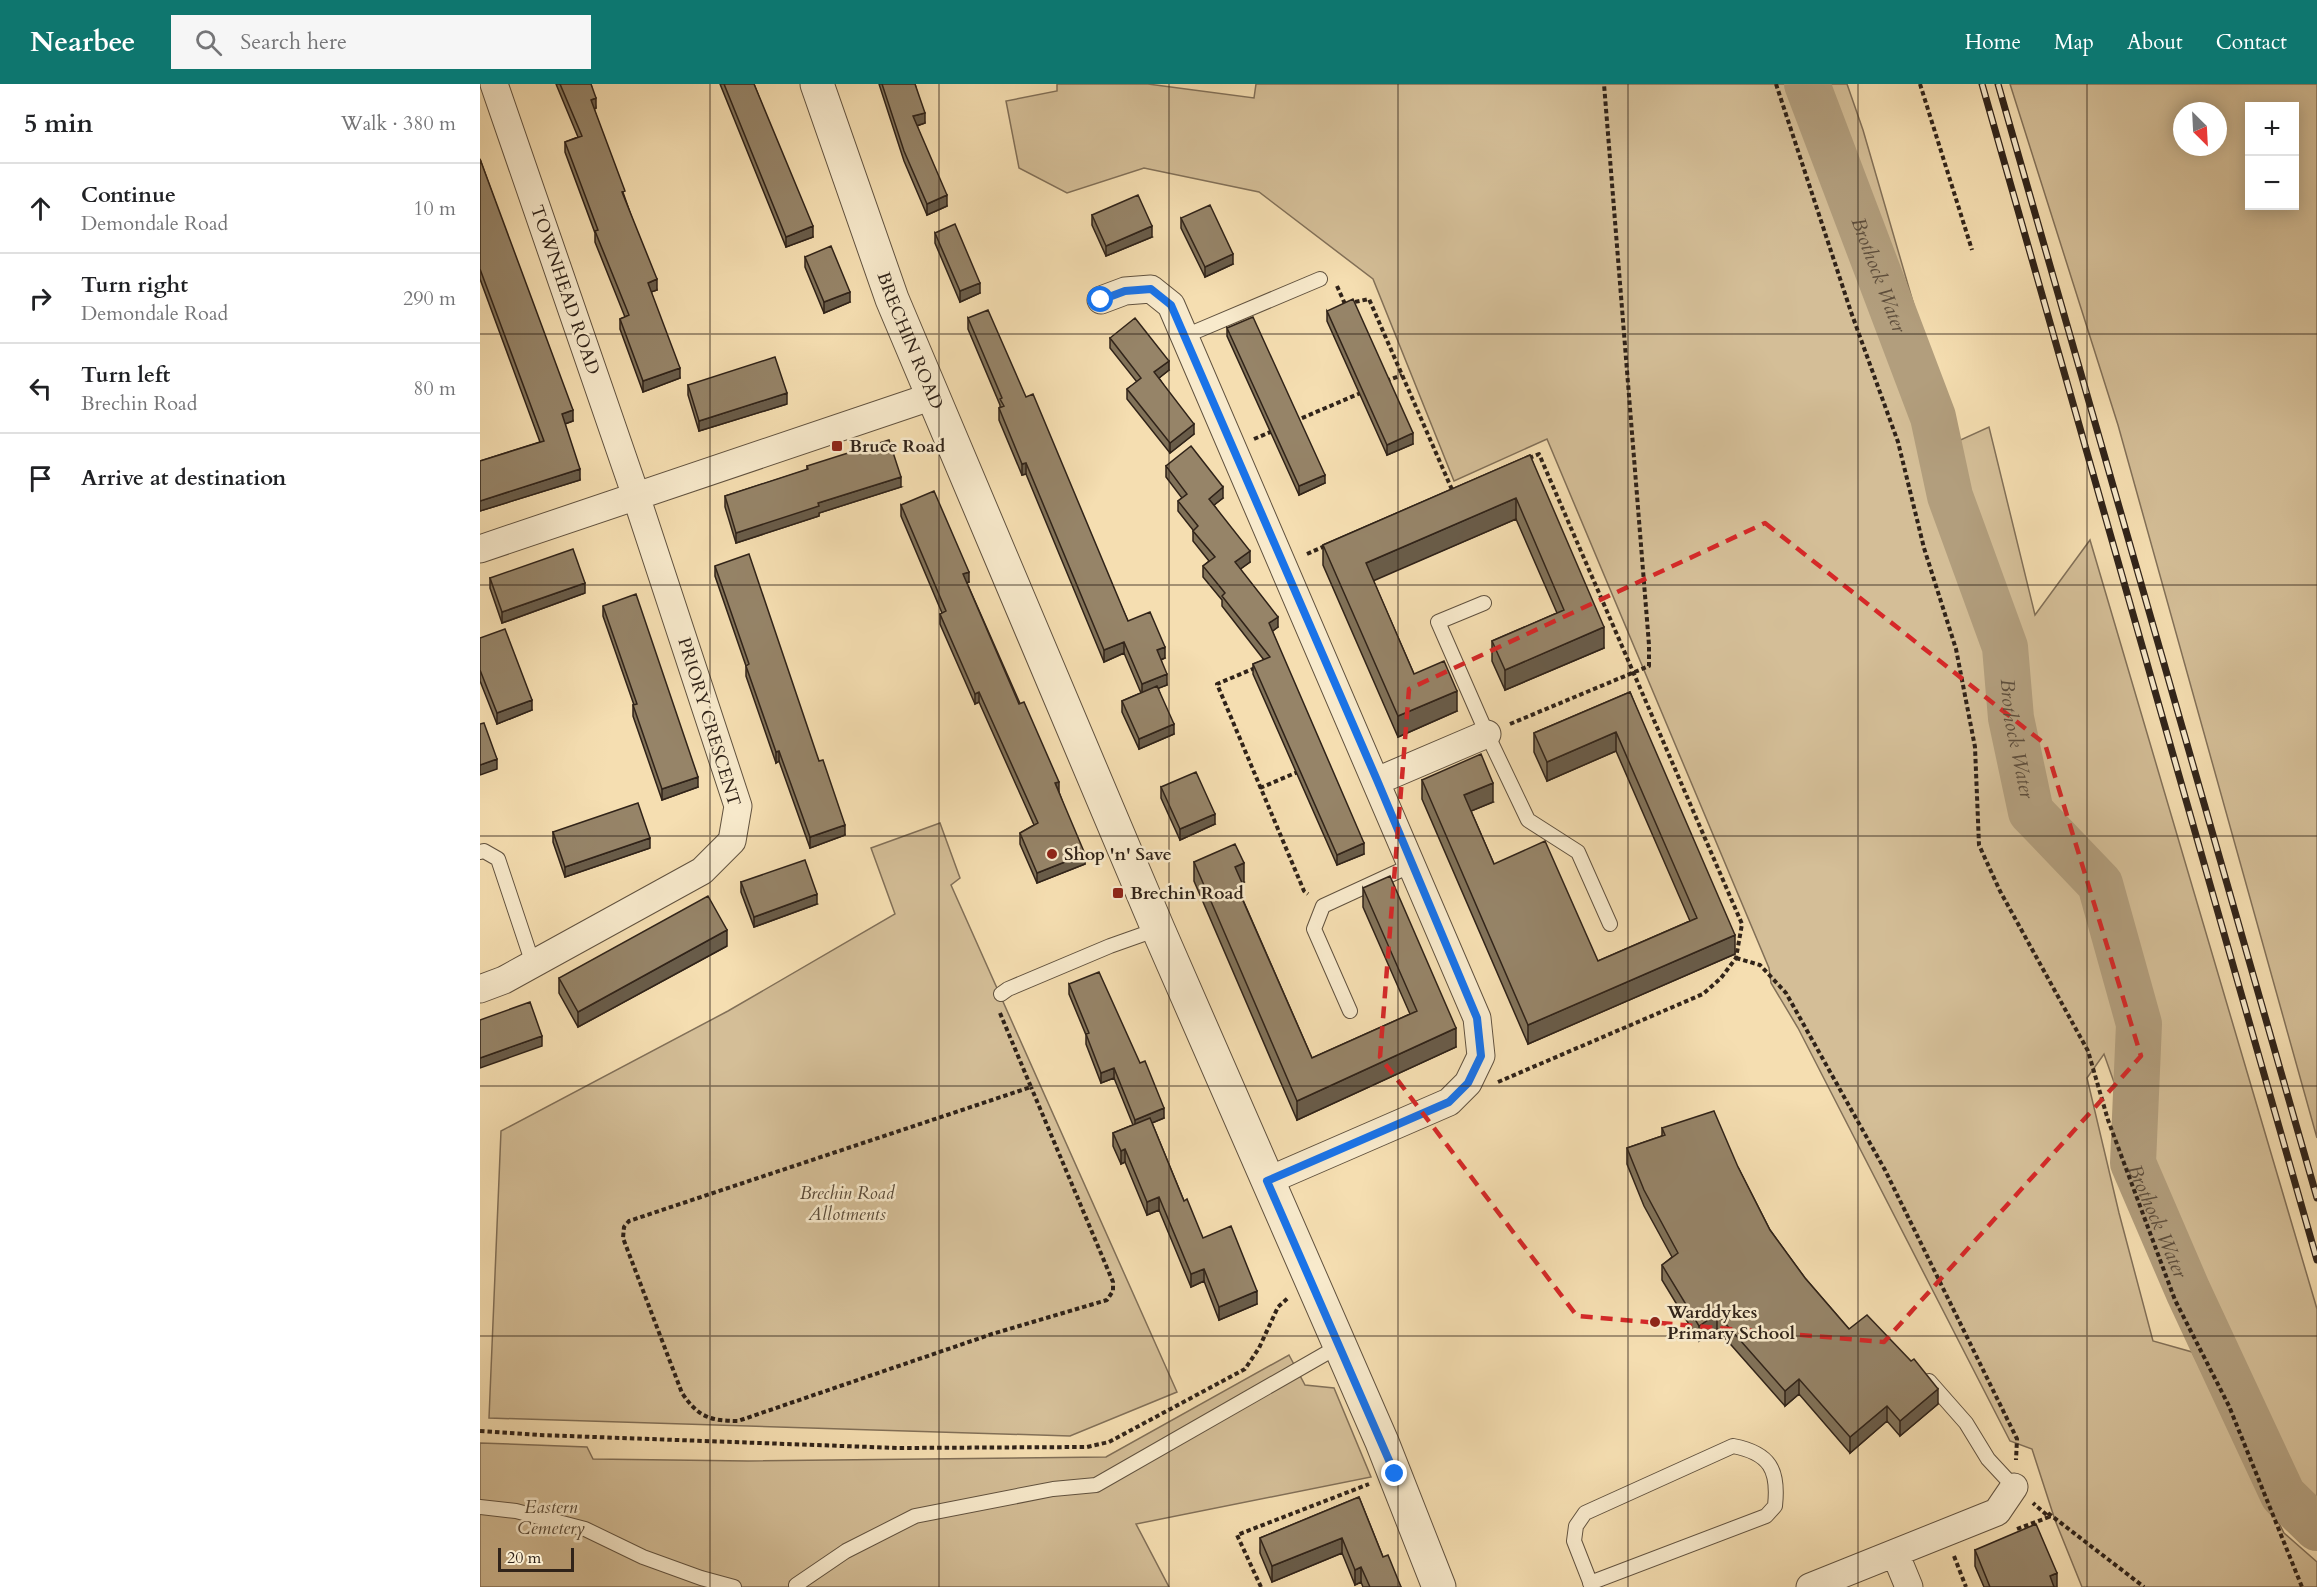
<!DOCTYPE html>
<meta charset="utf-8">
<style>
:root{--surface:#fff;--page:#f6f6f6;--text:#202124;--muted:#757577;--line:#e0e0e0;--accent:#0f766e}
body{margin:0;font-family:Cardo,serif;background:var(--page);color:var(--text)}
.controls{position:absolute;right:18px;top:18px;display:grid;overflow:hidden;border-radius:0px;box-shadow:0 3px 15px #0003}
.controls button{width:54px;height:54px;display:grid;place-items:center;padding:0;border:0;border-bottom:2px solid var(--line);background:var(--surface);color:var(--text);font:30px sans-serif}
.compass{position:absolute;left:1693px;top:18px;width:54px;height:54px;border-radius:50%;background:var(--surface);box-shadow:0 3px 15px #0003;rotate:156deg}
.scale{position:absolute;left:18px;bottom:15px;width:76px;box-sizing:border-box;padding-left:6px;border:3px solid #302319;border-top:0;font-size:16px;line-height:21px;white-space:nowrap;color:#302319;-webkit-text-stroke:4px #f8eacc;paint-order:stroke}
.stop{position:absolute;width:18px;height:18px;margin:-14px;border:4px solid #1a73e8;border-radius:50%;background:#fff}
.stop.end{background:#1a73e8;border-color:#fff;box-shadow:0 2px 6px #0008}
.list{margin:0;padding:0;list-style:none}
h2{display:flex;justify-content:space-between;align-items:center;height:78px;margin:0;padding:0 24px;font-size:26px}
h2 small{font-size:20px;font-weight:400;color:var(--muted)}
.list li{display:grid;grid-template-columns:39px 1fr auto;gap:18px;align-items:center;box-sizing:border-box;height:90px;padding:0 24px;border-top:2px solid var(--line)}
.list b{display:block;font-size:22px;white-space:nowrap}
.list p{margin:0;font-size:20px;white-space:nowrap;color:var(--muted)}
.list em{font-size:20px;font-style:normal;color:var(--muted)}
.icon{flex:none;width:33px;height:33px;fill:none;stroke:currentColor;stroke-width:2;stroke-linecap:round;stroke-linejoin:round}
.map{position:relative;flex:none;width:1837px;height:1503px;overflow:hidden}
header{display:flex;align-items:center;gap:36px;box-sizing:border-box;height:84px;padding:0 30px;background:var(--accent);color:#fff}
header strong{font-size:28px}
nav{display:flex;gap:33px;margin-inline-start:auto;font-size:21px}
.search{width:420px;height:54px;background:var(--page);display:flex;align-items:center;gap:15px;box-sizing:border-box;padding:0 21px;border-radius:0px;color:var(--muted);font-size:22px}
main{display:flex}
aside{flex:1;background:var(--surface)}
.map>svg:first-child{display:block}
.green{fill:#d4be97;stroke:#827058;stroke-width:1.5;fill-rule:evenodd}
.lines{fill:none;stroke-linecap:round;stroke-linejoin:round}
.river{stroke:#b29e7d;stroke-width:46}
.service-casing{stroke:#61523f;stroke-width:16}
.minor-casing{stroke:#61523f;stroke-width:29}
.tertiary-casing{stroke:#61523f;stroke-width:35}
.path{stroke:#302319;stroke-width:4;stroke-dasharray:4.5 3;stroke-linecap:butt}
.service{stroke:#f8eacc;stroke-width:14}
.minor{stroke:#f8eacc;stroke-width:27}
.tertiary{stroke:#f8eacc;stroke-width:33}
.rail-casing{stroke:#302319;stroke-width:7}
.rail{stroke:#f8eacc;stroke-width:4.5;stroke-dasharray:14;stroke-linecap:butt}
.wall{fill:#817259;stroke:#302319;stroke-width:1.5}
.shaded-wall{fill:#695c49;stroke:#302319;stroke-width:1.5}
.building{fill:#968468;stroke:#302319;stroke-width:1.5}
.route{stroke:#1a73e8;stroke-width:8}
.marked{fill:none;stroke:#d62828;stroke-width:4.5;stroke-dasharray:12 8;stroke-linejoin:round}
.grid{fill:none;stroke:#302319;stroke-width:1.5;stroke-opacity:0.55}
.poi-dot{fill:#8f2418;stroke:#f8eacc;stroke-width:2}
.labels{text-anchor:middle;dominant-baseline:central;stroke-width:5;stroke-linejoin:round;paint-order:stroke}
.street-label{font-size:18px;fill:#302319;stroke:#f8eacc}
.poi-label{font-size:18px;font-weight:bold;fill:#302319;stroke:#f8eacc;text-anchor:start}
.park-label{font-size:18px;font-style:italic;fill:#594a38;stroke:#f8eacc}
.water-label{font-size:20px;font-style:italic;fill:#5e4e3c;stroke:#f8eacc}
</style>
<header>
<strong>Nearbee</strong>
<div class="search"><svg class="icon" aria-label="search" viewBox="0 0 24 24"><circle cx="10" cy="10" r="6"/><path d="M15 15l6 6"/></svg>Search here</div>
<nav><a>Home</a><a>Map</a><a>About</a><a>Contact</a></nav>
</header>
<main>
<aside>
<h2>5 min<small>Walk · 380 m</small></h2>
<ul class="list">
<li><svg class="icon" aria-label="ahead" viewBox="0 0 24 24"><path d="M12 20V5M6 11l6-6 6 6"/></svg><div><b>Continue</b><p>Demondale Road</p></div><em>10 m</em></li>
<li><svg class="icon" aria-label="right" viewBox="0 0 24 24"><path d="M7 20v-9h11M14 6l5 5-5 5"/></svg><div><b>Turn right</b><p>Demondale Road</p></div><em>290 m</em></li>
<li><svg class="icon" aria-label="left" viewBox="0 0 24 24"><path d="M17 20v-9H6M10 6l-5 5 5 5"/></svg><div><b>Turn left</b><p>Brechin Road</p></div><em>80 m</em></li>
<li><svg class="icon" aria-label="arrive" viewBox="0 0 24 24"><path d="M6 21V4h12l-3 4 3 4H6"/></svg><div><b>Arrive at destination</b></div></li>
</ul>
</aside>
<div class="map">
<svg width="1837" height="1503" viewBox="0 0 1837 1503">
<rect width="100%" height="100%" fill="#f5deb1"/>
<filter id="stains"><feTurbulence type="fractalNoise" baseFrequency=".00333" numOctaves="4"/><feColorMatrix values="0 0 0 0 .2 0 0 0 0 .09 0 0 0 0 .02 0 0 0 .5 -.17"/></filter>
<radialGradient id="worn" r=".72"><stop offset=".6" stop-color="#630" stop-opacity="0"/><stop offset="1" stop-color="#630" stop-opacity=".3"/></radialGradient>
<path class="green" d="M577,0H668L774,14L776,0H1367L1383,46L1474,359L1509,343L1555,531L1610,456L1837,1225V1428L1810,1401L1663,1080L1624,970L1607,994L1639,1129L1673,1257L1712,1268L1804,1449L1837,1478V1503H1602L1575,1436L1552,1365L1530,1357L1318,944L1291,899L1289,884L1067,355L974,397L893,195L779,108L664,84L587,109L539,84L526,17L577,7Z
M1530,0H1837V1054L1638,341ZM1770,22H1814V122H1770ZM1702,27H1738V63H1702Z
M460,739L480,794L471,801L697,1308L590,1352L9,1334L21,1047L248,927L415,830L391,764Z
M809,1271L825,1301L854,1304L891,1393L656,1440L689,1503H0V1359L107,1363L113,1375L268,1377L626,1373Z"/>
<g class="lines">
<path class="river" id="s1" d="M1327,0L1453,333L1470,412L1525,563L1531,634L1551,728L1620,800L1659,940L1653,1079L1708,1207L1803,1411L1837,1444"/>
<g class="service-casing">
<path id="service" d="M705,252L840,195
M1004,519L958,538L1007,650L1048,736L1098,768L1130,840
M0,768L4,767L18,775L53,880
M521,910L528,905L630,862L678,845
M870,927L834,845L843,822L932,781
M1449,1297L1486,1339L1508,1375L1534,1403
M0,1423L36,1427L105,1445L163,1473L221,1494L254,1503
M1110,1499L1286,1432L1295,1422C1299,1386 1290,1369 1253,1362L1105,1429L1096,1442L1094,1457L1112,1503
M316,1501L366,1467L435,1432L573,1405L616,1401L859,1262"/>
</g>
<g class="minor-casing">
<path id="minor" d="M621,216L645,207L671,205L691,221L997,934L1001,972L988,999L969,1018L787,1097
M0,465L453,312
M897,697L1007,650
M0,905L24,896L53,880L222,787L252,757L258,722L156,412L14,0
M1415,1469L1429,1503
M1330,1503L1517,1428L1534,1403"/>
</g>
<g class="tertiary-casing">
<g id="tertiary">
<path id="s2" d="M337,0L412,215L678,845L902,1358L959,1503"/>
</g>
</g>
<path class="path" d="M1296,0L1371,228L1418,358L1444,464L1476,565L1495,663L1499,761L1520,807L1608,967L1628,1036L1695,1216L1749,1322L1822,1503
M1440,0L1492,166
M857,202L865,220L889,215L973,408
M906,297L922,291
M815,337L883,308
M774,355L795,346
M827,470L847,461
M775,584L737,600L824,807L828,810
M1030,640L1169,582V561L1124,0
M780,704L820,687
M1256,874L1280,881L1306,909L1405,1086L1537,1355L1536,1376
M520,929L551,1003L149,1137L144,1143L143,1154L202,1309C218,1333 230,1337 258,1337L512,1250L627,1216L633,1207V1198L551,1003
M1018,998L1223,910L1241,894L1256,874L1262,840L1059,370L1047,375
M0,1347L59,1351L418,1364L607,1363L629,1358L765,1285L779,1264L798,1223L808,1214
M1568,1429L1664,1503
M1537,1445L1569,1433L1553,1419
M1474,1472L1486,1503
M781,1503L757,1451L889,1400"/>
<use href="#service" class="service"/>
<use href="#minor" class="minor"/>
<use href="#tertiary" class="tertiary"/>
<g class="rail-casing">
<path id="rail" d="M1502,0L1837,1176
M1518,0L1837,1114"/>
</g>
<use href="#rail" class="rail"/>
</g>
<path class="wall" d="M76,0H111L116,24L114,25L177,206L171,208L200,294L163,308L140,245V235L145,233L115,158V149L85,68V58L98,53Z
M240,0H274L333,153L306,163Z
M399,0H435L445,39L437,42L467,122L447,131L424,77Z
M0,75L93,337L85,340L100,396L0,427V377L60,358L0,195Z
M612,131L672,153L626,172L612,141Z
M701,134L753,180L725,193L701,144Z
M455,149L500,209L480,218L455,159Z
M325,173L370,218L344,229L325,183Z
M847,227L933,360L907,371L847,237Z
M488,234L546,313L648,537L685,574L681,576L687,601L678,604L694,650L659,665L642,628V617L661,609L644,569L624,578L546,390L542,391L519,336V324H520V321L488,245Z
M747,244L845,399L819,411L747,252Z
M630,254L689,286L679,294L714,350L690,369L647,315V305L657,298L630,264Z
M208,301L307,320L219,347L208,311Z
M1050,371L1124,564L1025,606L1012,577V557L1077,529L1036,435L893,496L934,590L977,627L918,653L843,481V461Z
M327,382L421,403L339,429V432L256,459L245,423V412L327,386Z
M686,382L743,414L734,421L770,478L760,485L798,543L792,547L884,770L857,781L773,590V580L784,576L742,522V516L723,493V482L729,477L713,457V446L698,427V417L702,414L686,393Z
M421,421L489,498L487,499L579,708L605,780L557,799L540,760V749L554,741L499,618L495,620L460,540V530L462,529L421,432Z
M235,482L339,677L365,751L330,764L299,677L296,679L266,592V582L235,492Z
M10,494L105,509L22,539L10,504Z
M123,522L218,703L182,716L153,632V621H154L123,532Z
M0,554L52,626L17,640L0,597Z
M1150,608L1255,870L1048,960L942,715V696L1013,718L991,727L1014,780L1118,877L1210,837L1136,667L1067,697L1054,668V649Z
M681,703L735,740L700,756L681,714Z
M73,748L170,764L85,793L73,758Z
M714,778L764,798L762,799L763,816L832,974L930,930L883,823V804L976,963L817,1036L714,797Z
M261,798L337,820L274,843L261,808Z
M247,862L98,943L79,909V894Z
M589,900L660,979L684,1034L672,1039L704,1117L723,1154L777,1220L739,1236L724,1197L711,1203L679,1126L667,1131L645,1078L641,1080L633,1062V1049L653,1041L634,994L621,999L606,960V951L589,910Z
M1182,1044L1258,1083L1290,1146L1325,1194L1369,1245L1458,1320L1420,1352L1407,1337L1370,1369L1319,1310L1305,1322L1237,1245L1219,1257L1182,1196V1181L1192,1173L1164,1122L1147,1080V1064L1182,1052Z
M879,1413L903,1473L921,1503H883L881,1498L875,1501L862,1469L792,1498L780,1469V1454Z
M1495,1466L1577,1503H1504L1495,1482Z"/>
<path class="shaded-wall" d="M116,14V24L111,27V16Z
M445,29V39L433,43V32Z
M467,111V122L447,131V120Z
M333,142V153L306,163V153Z
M672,142V153L626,172V162Z
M753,170V180L725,193V183Z
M177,195V206L168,209V199Z
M500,199V209L480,218V207Z
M370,208V218L344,229V218Z
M689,277V286L674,298V288Z
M200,284V294L163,308V297Z
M307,309V320L219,347V337Z
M93,326V337L82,341V330Z
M714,340V350L690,369V359Z
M933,349V360L907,371V361Z
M546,379V390L542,391V380Z
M100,385V396L0,427V417Z
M845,391V399L819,411V402Z
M421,393V403L339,429V432L256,459V449L338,419Z
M743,403V414L729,425V415Z
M1036,414V435L886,500V479Z
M770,467V478L755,489V478Z
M489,488V498L483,500V490Z
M105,499V509L22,539V528Z
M798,533V543L789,550V539Z
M1124,543V564L1025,606V586Z
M644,558V569L624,578V566Z
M685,563V574L677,577V566Z
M687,590V601L662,611V600Z
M977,607V627L918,653V632Z
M499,608V618L495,620V610Z
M52,616V626L17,640V629Z
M694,640V650L659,665V655Z
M1136,648V667L1067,697V678Z
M299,667V677L296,679V668Z
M17,675V685L0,691V681Z
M218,693V703L182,716V705Z
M579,698V708L575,699Z
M1013,699V718L984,730V711Z
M735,730V740L700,756V745Z
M365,741V751L330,764V753Z
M170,754V764L85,793V783Z
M884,759V770L857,781V771Z
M605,770V780L557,799V789Z
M764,779V798L755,802V783Z
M763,801V820L757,803Z
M337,810V820L274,843V833Z
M247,846V862L98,943V928Z
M1255,851V870L1048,960V941Z
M976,944V963L817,1036V1017Z
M62,952V962L0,984V974Z
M634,984V994L621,999V989Z
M684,1024V1034L655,1046V1036Z
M645,1065V1078L641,1080V1067Z
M679,1113V1126L667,1131V1118Z
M724,1185V1197L711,1203V1190Z
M777,1207V1220L739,1236V1223Z
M1237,1230V1245L1219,1257V1242Z
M1319,1295V1310L1305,1322V1307Z
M1458,1305V1320L1420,1352V1337Z
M1407,1322V1337L1370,1369V1353Z
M862,1454V1469L792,1498V1482Z
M881,1483V1498L875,1501V1486Z
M1577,1489V1503H1570V1492Z"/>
<path class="building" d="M80,0H111L116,14L111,16L145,107L142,108L177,195L168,199L200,284L163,297L140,235L149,231L115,147L118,146L85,58L102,52Z
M244,0H274L333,142L306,153Z
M402,0H435L445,29L433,32L467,111L447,120L424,67Z
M0,75L93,326L82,330L100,385L0,417V377L64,357L0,185Z
M658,111L672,142L626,162L612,131Z
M730,121L753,170L725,183L701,134Z
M475,140L500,199L480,207L455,149Z
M351,162L370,208L344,218L325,173Z
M873,215L933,349L907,361L847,227Z
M508,226L546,313L553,310L648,537L670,528L685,563L677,566L687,590L662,600L644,558L624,566L546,379L542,380L519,324L524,322L520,315L522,314L488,234Z
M773,233L845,391L819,402L747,244Z
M655,234L689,277L674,288L714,340L690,359L647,305L661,294L630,254Z
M295,273L307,309L219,337L208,301Z
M409,356L421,393L338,419L339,422L256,449L245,412L328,385L327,382Z
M711,362L743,403L729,415L770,467L755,478L798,533L789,539L884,759L857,771L773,580L790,573L742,512L745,509L723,482L735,473L713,447L718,442L698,417L707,410L686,382Z
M1050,371L1124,543L1025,586L1012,557L1084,526L1036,414L886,479L934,590L964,577L977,607L918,632L843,461Z
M454,407L489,488L483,490L539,620L544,618L579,698L575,699L605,770L557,789L540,749L558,739L499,608L495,610L460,530L466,527L421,421Z
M93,465L105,499L22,528L10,494Z
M269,470L339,677L343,676L365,741L330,753L299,667L296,668L266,582L269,580L235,482Z
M156,510L218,693L182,705L153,621L157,620L123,522Z
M25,545L52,616L17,629L0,586V554Z
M677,602L694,640L659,655L642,617Z
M1150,608L1255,851L1048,941L942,696L1001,670L1013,699L984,711L1014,780L1065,757L1118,877L1217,834L1136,648L1067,678L1054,649Z
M4,639L17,675L0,681V640Z
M716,688L735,730L700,745L681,703Z
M158,719L170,754L85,783L73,748Z
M755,760L764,779L755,783L763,801L757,803L832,974L937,927L883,804L910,792L976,944L817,1017L714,778Z
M325,776L337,810L274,833L261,798Z
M228,812L247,846L98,928L79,894Z
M619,888L660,979L665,977L684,1024L655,1036L634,984L621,989L606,950L609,949L589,900Z
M50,918L62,952L0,974V936Z
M1234,1027L1258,1083L1290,1146L1325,1194L1369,1245L1387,1231L1431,1277L1434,1275L1458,1305L1420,1337L1407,1322L1370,1353L1319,1295L1305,1307L1237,1230L1219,1242L1182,1181L1198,1169L1164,1106L1147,1064L1185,1051L1182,1044Z
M670,1034L704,1117L707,1115L723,1154L751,1142L777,1207L739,1223L724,1185L711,1190L679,1113L667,1118L645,1065L641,1067L633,1049Z
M879,1413L903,1473L908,1471L921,1503H890L881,1483L875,1486L862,1454L792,1482L780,1454Z
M1556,1440L1577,1489L1570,1492L1574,1503H1510L1495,1466Z"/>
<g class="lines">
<path class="route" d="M621,216L645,207L671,205L691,221L897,696L997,934L1001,972L988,999L969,1018L787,1097L915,1390"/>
</g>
<path class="marked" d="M1285,439L1565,660L1661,972L1404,1258L1097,1232L900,973L929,605Z"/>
<path class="grid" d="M230,0V1503M459,0V1503M689,0V1503M918,0V1503M1148,0V1503M1378,0V1503M1607,0V1503M0,250H1837M0,501H1837M0,752H1837M0,1002H1837M0,1252H1837"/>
<g class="poi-dot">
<rect x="351" y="356" width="12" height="12" rx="3"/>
<circle cx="572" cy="770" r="6"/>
<rect x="632" y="803" width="12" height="12" rx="3"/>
<circle cx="1175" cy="1238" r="6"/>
</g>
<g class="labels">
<g class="street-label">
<text transform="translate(85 206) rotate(71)">TOWNHEAD ROAD</text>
<text stroke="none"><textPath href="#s2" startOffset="273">BRECHIN ROAD</textPath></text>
<text transform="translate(229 638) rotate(73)">PRIORY CRESCENT</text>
</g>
<g class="poi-label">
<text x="369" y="362">Bruce Road</text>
<text x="584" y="770">Shop 'n' Save</text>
<text x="650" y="809">Brechin Road</text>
<text x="1187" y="1228">Warddykes<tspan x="1187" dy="21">Primary School</tspan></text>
</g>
<g class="park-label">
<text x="367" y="1109">Brechin Road<tspan x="367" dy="21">Allotments</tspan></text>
<text x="71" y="1423">Eastern<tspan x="71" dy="21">Cemetery</tspan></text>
</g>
<g class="water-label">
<text stroke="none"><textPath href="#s1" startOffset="204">Brothock Water</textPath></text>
<text stroke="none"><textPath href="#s1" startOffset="690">Brothock Water</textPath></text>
<text stroke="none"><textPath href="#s1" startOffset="1212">Brothock Water</textPath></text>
</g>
</g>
<rect width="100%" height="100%" filter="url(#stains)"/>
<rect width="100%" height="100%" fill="url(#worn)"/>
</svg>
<div class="controls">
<button>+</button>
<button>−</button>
</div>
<svg class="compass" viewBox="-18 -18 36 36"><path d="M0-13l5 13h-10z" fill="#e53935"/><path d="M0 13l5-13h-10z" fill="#757577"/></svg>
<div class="scale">20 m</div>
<div class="stop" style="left:621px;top:216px"></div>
<div class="stop end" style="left:915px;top:1390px"></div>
</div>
</main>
